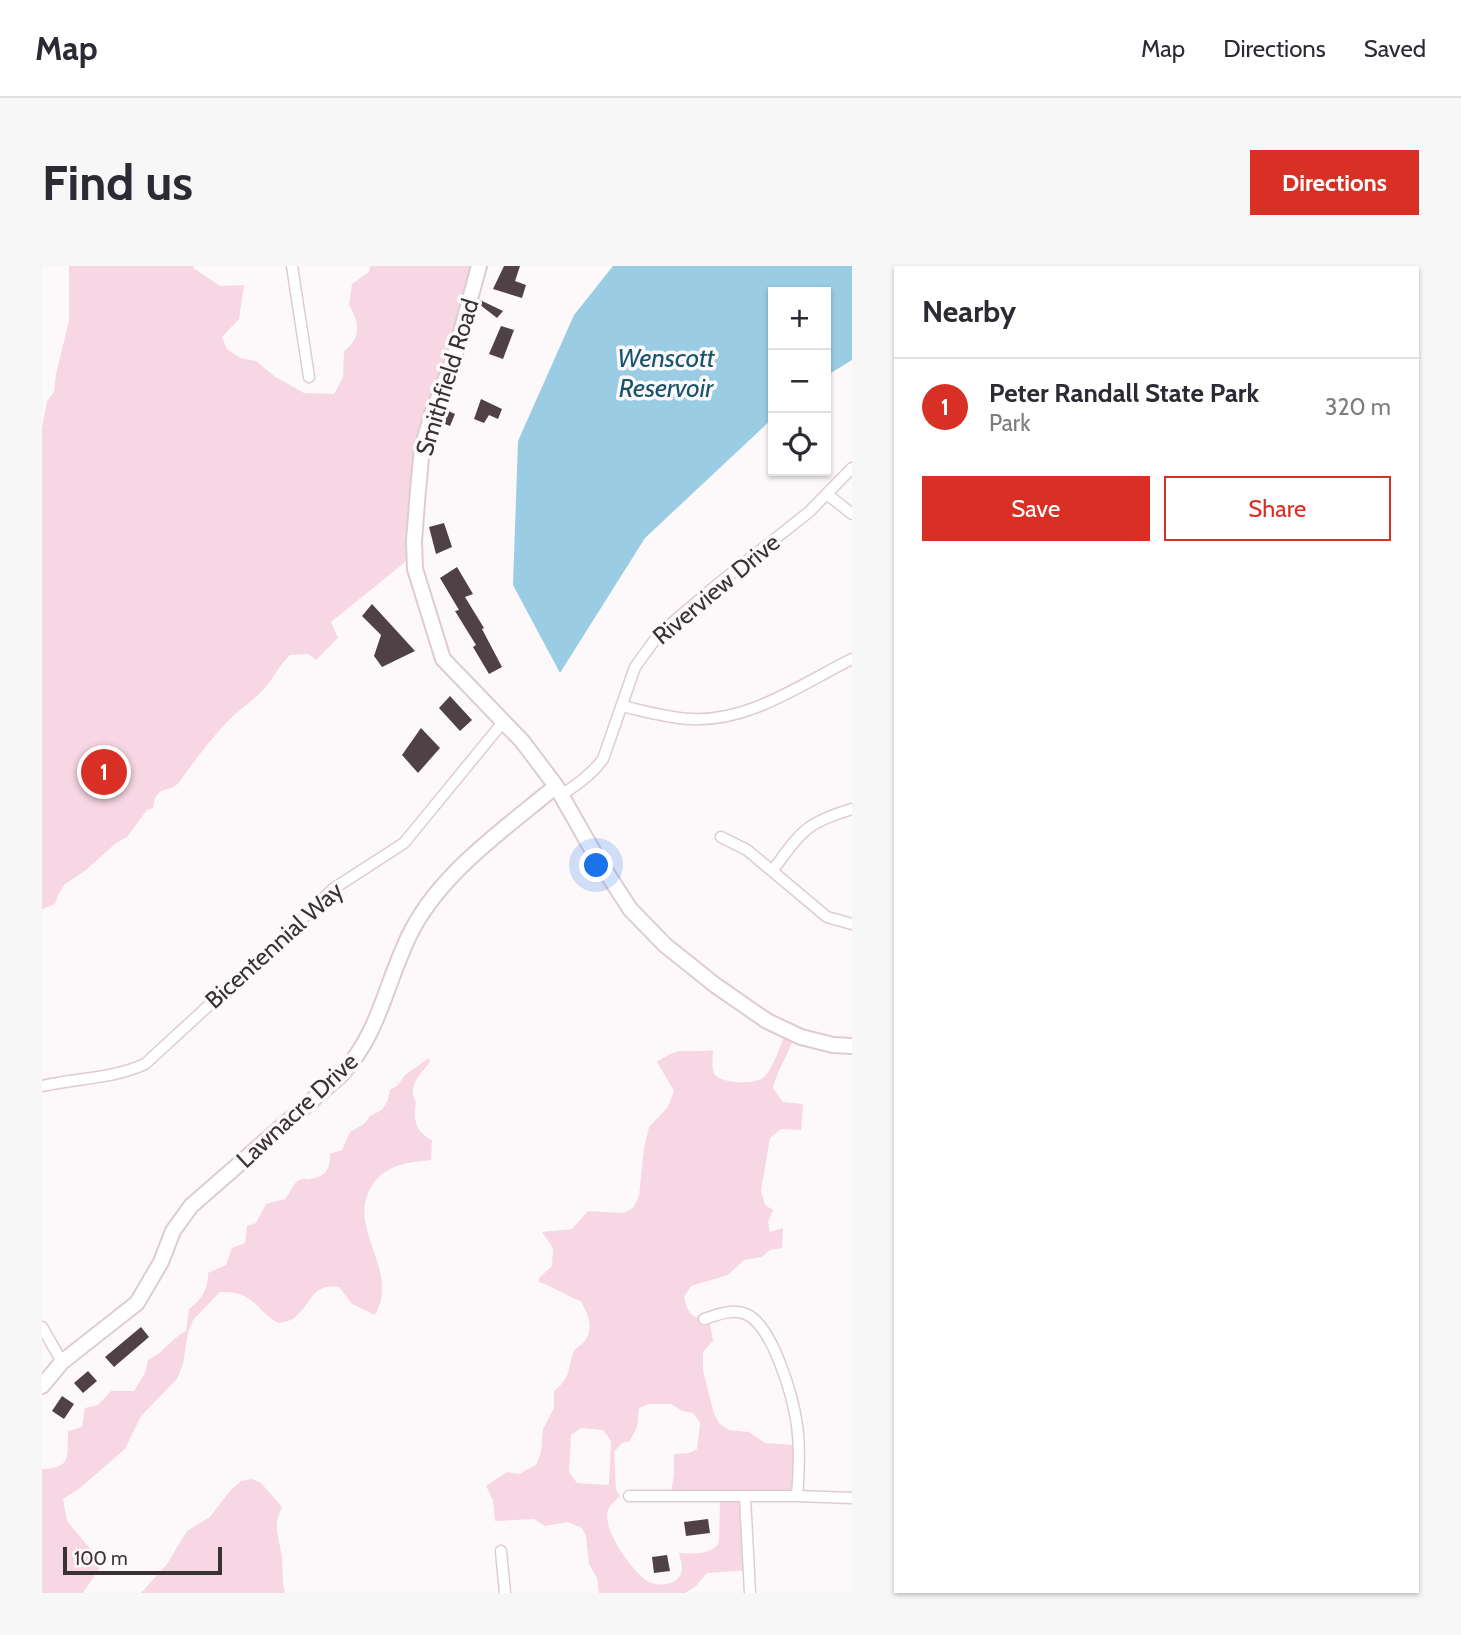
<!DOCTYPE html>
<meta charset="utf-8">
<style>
:root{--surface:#fff;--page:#f7f7f7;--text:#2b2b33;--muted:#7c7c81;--line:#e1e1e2;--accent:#d93025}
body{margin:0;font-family:Cabin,sans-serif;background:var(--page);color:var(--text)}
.controls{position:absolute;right:21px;top:21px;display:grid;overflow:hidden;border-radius:0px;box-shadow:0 2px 5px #0004}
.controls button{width:63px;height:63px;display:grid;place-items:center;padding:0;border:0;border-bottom:2px solid var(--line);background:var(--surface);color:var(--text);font:35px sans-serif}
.scale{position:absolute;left:21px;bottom:18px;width:159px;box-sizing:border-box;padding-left:7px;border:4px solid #393235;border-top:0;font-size:19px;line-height:24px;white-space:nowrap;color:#393235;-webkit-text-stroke:5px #fdf9fa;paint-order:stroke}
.you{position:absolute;left:555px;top:600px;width:24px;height:24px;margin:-18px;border:5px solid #fff;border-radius:50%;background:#1a73e8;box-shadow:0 0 0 10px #1a73e833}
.badge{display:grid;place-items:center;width:46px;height:46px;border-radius:50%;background:var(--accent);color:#fff;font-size:23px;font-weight:700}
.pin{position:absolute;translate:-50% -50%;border:4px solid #fff;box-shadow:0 2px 7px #0006}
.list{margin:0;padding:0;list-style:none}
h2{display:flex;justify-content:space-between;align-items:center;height:91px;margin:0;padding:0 28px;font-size:30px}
h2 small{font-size:23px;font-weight:400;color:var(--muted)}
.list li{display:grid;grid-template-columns:46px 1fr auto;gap:21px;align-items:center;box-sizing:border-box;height:98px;padding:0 28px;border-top:2px solid var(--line)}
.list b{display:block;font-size:26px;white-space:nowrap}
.list p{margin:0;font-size:23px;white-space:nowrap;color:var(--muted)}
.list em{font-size:23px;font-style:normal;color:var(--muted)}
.actions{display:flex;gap:14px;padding:21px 28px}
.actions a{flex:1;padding:16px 0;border:2px solid var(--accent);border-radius:0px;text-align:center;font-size:24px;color:var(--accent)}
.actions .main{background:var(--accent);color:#fff}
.icon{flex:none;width:38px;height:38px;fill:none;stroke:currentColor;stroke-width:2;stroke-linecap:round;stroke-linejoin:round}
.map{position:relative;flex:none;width:810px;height:1327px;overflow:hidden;border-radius:0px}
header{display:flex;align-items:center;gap:42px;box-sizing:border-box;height:98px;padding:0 35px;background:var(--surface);border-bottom:2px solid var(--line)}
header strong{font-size:33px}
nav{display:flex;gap:38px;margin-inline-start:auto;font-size:24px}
.intro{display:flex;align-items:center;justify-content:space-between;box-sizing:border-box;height:168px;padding:0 42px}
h1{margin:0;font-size:49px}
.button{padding:18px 32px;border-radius:0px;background:var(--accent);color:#fff;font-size:24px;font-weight:700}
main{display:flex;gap:42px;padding:0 42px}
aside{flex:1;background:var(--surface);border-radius:0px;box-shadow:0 2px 5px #0004}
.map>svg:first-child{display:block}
.green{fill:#f7d7e3;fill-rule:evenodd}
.water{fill:#9acce4}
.building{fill:#504147}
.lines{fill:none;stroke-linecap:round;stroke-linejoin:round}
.street-casing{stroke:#deccd2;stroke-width:13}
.secondary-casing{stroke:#deccd2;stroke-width:18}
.street{stroke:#fff;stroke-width:10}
.secondary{stroke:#fff;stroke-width:14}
.labels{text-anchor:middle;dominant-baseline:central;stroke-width:7;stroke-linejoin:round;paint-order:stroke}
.street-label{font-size:24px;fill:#393235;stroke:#fdf9fa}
.water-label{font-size:26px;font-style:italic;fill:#16556e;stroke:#fdf9fa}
</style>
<header>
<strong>Map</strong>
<nav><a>Map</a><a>Directions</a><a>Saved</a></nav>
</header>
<div class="intro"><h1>Find us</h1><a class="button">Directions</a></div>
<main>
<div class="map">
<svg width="810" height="1327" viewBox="0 0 810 1327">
<rect width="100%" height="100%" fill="#fdf9fa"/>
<path class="green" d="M27,0H152L151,2L178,20L202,19L197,53L180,71L185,83L198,92L214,95L232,110L262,127L292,128L301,111L302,85C319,72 318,57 307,39L310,18L327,6L328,0H437L391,144L367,293L289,356L296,372L274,394L266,388L248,389C237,399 232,412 222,423C211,435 197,444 186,455C168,474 153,494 138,515C129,529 114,516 111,542L105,544L85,571L74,577L44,604L23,618L16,629L13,638L0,643V162L5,135L12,126L14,108L27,55Z
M743,769L751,774C745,790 735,805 731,822L741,836L761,838L759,864L739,863L728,872L719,925L723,939L731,944L726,956L728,966L741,962L740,982L728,984L720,991L702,994L686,1009L649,1020L642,1031C646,1047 649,1053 667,1053L671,1075L661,1086V1104L672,1148L678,1158L687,1164L707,1166L723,1177L753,1179L754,1228L699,1235L706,1304L665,1307L654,1320L643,1327H557L555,1312L547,1298L544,1270L540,1262L526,1256L503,1260L492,1253L453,1255L451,1234L444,1220L465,1206L477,1208L494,1199L499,1186L501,1163L512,1142V1125C529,1111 525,1106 531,1087C533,1081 538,1081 542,1076C553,1062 546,1049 539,1035C524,1030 512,1021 497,1016V1012L510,1000L511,982L500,966L530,963L546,945L581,947L591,942L597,930L602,882L607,861L626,841L632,825L615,796C640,778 644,788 671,784C671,790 669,801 672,807C677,818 715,820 723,810C732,800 737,782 743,769ZM606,1138H629L640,1145L651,1147L658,1157L655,1183L647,1187L632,1188V1209L628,1231L678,1234L677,1276C670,1290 651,1287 637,1287C638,1292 640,1298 640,1303C639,1319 617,1322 605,1315C590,1305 557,1260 567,1242C569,1238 575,1233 578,1230L574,1224L572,1186L580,1177L588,1175L595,1161L597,1142ZM539,1162L561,1164L569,1175L567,1219L535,1217L527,1206L529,1169Z
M387,792L388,796C378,809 365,820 374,836C371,853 373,866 390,874L389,894C370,896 347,898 334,914C298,959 360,1001 333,1049L310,1038L297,1021C269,1017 270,1038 252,1052C248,1055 242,1056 236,1057C211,1042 213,1025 178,1026L151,1054L146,1067L141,1098L135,1113L99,1150L83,1183L38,1222L21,1233L25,1255L55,1291L57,1303L41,1327H0V1203C30,1202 25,1191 26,1165L40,1161L43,1142L56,1139L69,1125H92L103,1107L106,1094C122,1087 129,1072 144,1065L147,1043C159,1035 167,1021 166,1007L184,999L190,982L203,977L205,960L214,957L224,938L243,933C248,928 251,917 257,914C263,911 262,914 269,913C283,911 289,902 288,888L300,884L308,866L322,858L328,850L340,844L346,834L348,824L355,820L363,809Z
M210,1213L219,1217L240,1241C231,1259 236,1268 239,1286C242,1300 239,1313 243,1327H99L125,1298L145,1265L168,1251L187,1226L199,1215Z"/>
<path class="water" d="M571,0H810V94L784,110V26H731V152L603,272L518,407L471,319L476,175L532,49Z"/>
<path class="building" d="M462,0H478L473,15L484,19L480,32L451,23Z
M438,34L461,45L455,52L437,38Z
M459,60L472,64L461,93L447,88Z
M439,133L460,143L456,153L447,149L442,157L432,153Z
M402,143L413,148L408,160L398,156Z
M402,257L410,281L394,288L387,261Z
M415,301L431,328L423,331L442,362L440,363L460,401L447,408L431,381L434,379L413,345L417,344L398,312Z
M330,338L373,385L340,401L332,390L339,369L320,350Z
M408,430L430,454L418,465L397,442Z
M379,462L398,482L376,507L360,489Z
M99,1061L107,1071L72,1101L63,1091Z
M46,1105L55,1115L41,1127L32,1117Z
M20,1130L32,1138L22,1153L10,1145Z
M666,1253L668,1267L644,1270L642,1256Z
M625,1289L628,1305L612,1307L610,1291Z"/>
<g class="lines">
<g class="street-casing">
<path id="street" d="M250,0L267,111
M786,229L810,248
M580,440C602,445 626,452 649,453C708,456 759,418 810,393
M519,529C535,519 549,509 561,493L593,401L617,368L676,318L767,246L810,202
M679,571L705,584L785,651L810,658
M731,604C759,566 763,557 810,543
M0,820C35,812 70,813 103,798L249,664L291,623L362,577L462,455
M662,1053C675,1049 691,1042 704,1048C731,1060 751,1131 755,1159C758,1182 757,1207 755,1230
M0,1061L20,1096
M587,1230H755L810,1232
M703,1231L708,1327
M459,1285L463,1327"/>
</g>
<g class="secondary-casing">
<path id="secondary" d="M437,0L412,92L390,148L380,182L376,224L372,275L373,303L401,393L480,475L514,520L552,587L588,643L623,679L673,719L725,755L759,771L791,779L810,780
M0,1120L20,1096L95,1037L119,996L131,965L149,940L300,808C339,765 344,714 370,664C401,605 464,562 514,520"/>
</g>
<use href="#street" class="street"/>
<use href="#secondary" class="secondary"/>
</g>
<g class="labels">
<g class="street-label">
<text transform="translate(405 111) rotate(-73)">Smithfield Road</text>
<text transform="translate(674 323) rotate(-40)">Riverview Drive</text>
<text transform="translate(232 679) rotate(-42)">Bicentennial Way</text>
<text transform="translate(255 844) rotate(-43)">Lawnacre Drive</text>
</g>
<g class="water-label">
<text x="624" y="92">Wenscott<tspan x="624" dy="30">Reservoir</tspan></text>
</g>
</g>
</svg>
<div class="controls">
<button>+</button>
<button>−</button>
<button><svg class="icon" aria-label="locate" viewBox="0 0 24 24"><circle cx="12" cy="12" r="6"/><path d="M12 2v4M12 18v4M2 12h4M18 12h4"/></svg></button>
</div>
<div class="scale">100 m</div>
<div class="you"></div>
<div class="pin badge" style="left:62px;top:506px">1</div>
</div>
<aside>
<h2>Nearby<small></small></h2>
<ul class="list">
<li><span class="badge">1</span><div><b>Peter Randall State Park</b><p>Park</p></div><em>320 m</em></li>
</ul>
<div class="actions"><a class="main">Save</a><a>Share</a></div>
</aside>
</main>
